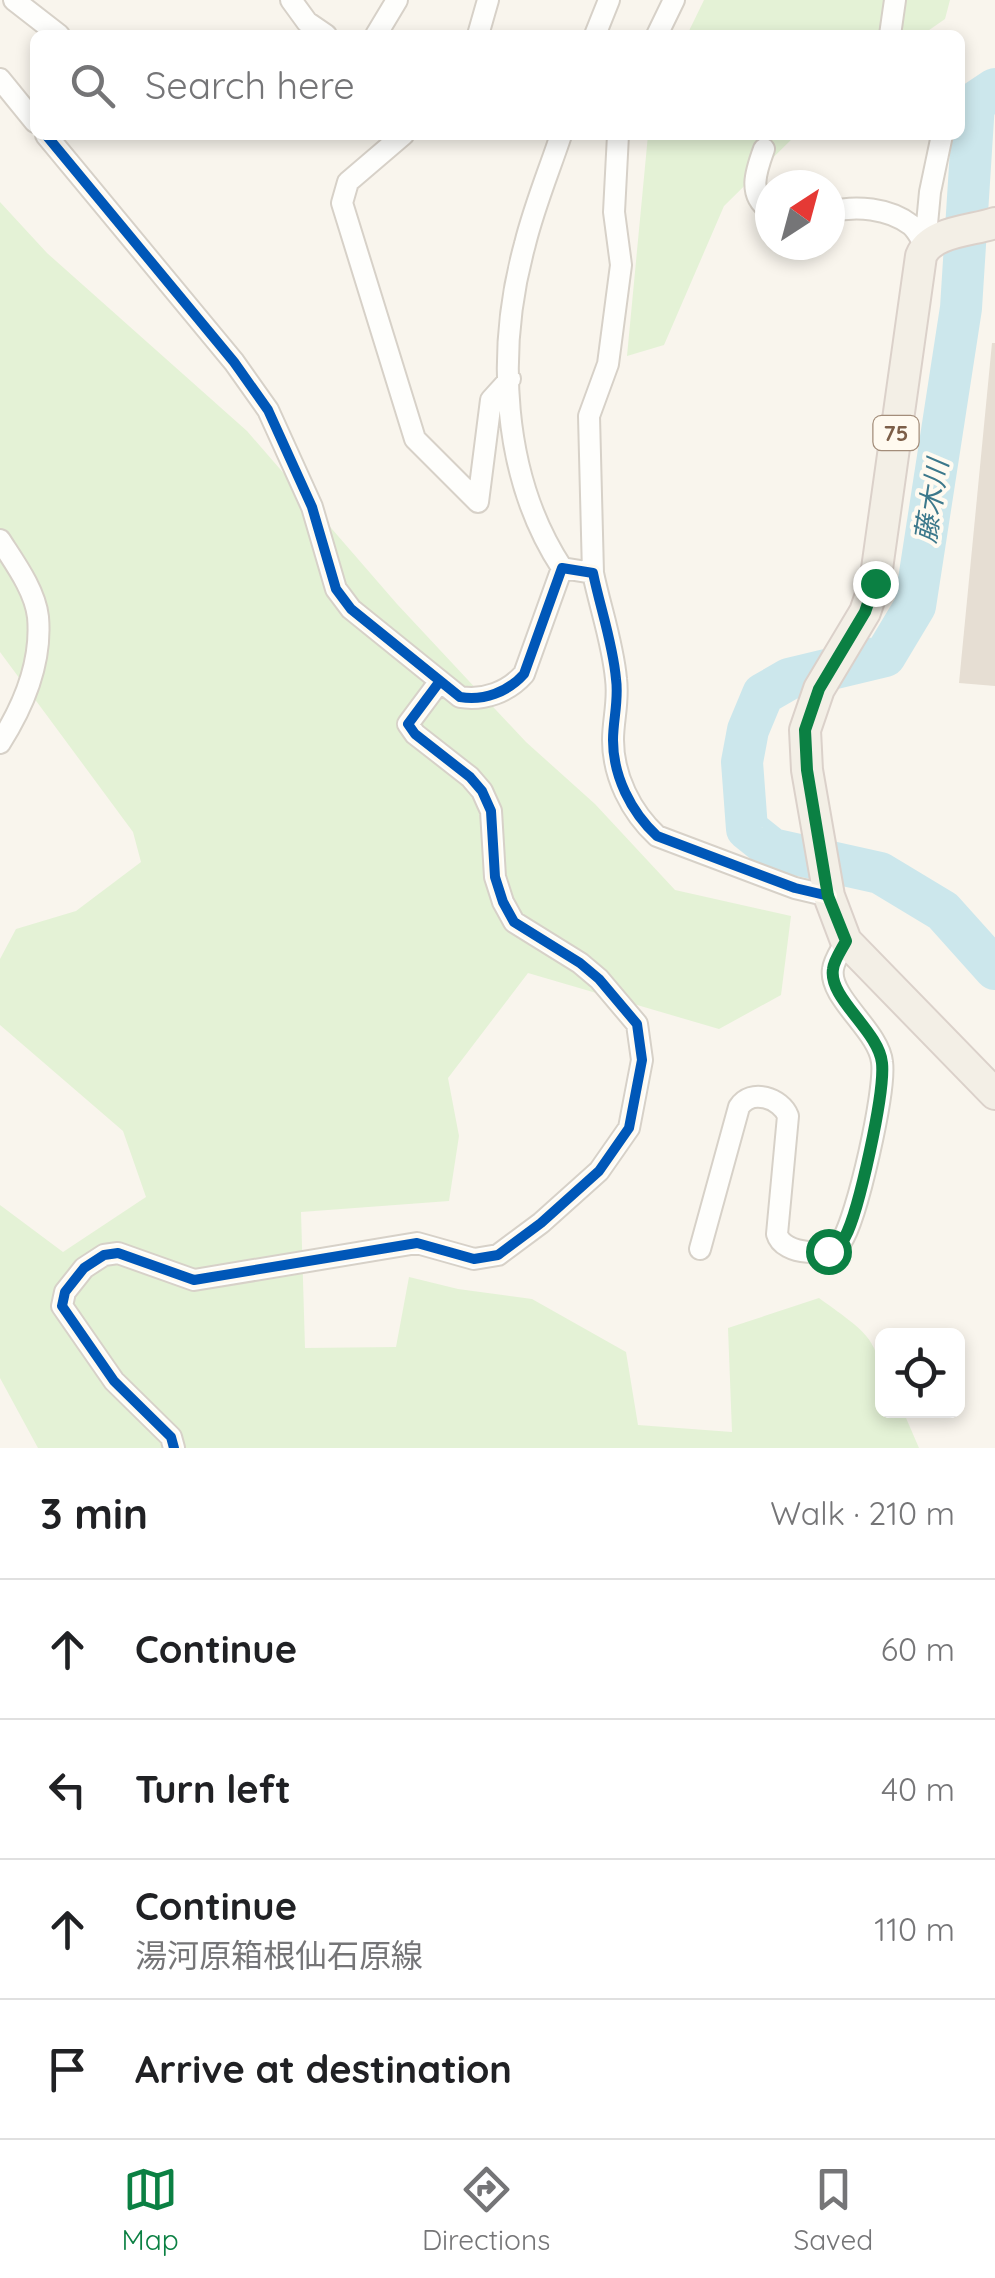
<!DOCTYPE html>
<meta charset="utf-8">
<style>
:root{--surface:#fff;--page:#f2f2f2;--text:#202124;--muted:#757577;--line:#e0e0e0;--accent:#0b8043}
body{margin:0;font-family:Quicksand,"Noto Sans JP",sans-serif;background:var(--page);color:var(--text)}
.controls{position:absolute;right:30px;bottom:30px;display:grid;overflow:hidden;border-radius:15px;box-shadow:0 5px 15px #0003}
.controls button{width:90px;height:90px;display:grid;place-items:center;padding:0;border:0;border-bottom:2px solid var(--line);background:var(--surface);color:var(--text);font:50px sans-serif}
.compass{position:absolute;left:755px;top:170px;width:90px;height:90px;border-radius:50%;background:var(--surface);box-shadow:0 5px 15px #0003;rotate:36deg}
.stop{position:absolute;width:30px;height:30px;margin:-22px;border:8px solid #0b8043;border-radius:50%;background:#fff}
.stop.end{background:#0b8043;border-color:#fff;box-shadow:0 2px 10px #0008}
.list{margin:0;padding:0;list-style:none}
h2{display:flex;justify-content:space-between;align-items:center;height:130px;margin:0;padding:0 40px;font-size:42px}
h2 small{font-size:32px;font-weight:400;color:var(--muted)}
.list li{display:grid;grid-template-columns:65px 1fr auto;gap:30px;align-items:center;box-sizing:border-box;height:140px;padding:0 40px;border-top:2px solid var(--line)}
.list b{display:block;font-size:38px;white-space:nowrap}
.list p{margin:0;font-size:32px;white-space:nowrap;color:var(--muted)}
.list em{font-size:32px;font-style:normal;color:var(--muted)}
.icon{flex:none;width:55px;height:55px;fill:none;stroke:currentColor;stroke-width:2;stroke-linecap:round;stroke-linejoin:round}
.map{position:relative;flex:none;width:995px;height:1448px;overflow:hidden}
.search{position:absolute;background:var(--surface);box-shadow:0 5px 15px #0003;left:30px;right:30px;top:30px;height:110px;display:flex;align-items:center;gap:25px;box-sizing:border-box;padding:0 35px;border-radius:15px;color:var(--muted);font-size:38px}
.sheet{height:690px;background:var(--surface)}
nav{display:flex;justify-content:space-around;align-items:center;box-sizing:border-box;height:140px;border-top:2px solid var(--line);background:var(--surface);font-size:28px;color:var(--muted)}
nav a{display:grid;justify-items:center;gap:5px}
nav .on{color:var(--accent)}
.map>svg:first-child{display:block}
.green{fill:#e4f2d6}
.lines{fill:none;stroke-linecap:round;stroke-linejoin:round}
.river{stroke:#cce7ec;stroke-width:42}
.building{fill:#e6ded3}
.minor-casing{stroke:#d7d1c8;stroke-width:24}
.primary-casing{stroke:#dbd1ca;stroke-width:34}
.minor{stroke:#fefefc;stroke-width:20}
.primary{stroke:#f3efe6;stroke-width:30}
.cycleway-casing{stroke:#fffaf0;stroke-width:16}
.cycleway{stroke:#0057b8;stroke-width:10}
.route{stroke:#0b8043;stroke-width:12}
.labels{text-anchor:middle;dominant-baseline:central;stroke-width:8;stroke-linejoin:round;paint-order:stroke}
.shield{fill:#fffaf0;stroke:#a38d7a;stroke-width:2.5}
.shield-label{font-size:22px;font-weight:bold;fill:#7c5e48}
.water-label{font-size:28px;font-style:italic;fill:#3c788b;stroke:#fffaf0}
</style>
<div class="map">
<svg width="995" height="1448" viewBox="0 0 995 1448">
<rect width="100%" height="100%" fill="#f9f5ed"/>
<path class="green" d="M704,0H950L945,19L922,35H687Z
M648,135H796L724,206L664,345L627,356Z
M0,202L47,253L247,431L397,604L526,742L595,804L675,890L791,916L781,995L719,1029L528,973L448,1078L459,1136L449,1201L301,1212L305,1348L396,1347L409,1277L458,1289L532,1299L626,1352L638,1425L732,1432L728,1328L819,1298C874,1338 882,1340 882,1410L903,1411L919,1448H38L0,1378V1205L63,1252L146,1197L123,1131L0,1025V959L16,929L76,911L141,862L133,832L0,652Z"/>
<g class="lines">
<path class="river" d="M995,89L974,103L961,308L915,606L885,656L789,679L763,694L748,730L742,762L747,829L772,849L880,873L943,911L995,969"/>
</g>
<path class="building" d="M992,343H995V686L959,683Z"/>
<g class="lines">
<g class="minor-casing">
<path id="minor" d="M14,0L59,35
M291,0L307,22L326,35
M376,35L397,0
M478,35L488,0
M595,35L609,0
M657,35L674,0
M890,35L895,0
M0,79L35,122
M46,135L234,362L268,410L312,507L336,589L351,609L460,697C484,701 508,692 524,674L562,568L593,573C600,607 613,644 616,679C619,700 613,720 613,740C613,776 631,812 657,836L795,888L829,896
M403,135L348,182L342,203L415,439L478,502L491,400L510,379
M561,135C549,171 534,207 525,244C496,349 501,475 562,568
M764,149C756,171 747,195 770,210
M830,212C855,205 889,208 911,225C917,230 921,239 925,245
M925,245L930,192L942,135
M0,540C14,562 35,590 38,617C42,662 23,707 0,743
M593,573L589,416L608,364L621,265L614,212L618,135
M700,1249L739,1107C751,1088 781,1098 788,1116L777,1234C783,1256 831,1257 841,1242C857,1219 886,1090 882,1062C879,1031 828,997 833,969C834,960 842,949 846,941
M174,1448L171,1437L114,1381L62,1306L65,1292L84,1268L104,1255L118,1253L194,1280L417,1243L474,1259L498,1255L541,1223L599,1171L629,1128L642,1060L637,1024L599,979L580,963L514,922L503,902L495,877L491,811L482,791L470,777L415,734L408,724L440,681"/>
</g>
<g class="primary-casing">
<path id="primary" d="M995,223C972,231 931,231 921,256L875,583L865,612L819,689L805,730L807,770L829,896L846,941L995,1094"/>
</g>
<use href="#minor" class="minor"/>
<use href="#primary" class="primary"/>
<g class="cycleway-casing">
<path id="cycleway" d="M46,135L234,362L268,410L312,507L336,589L351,609L460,697C484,701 508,692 524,674L562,568L593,573C600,607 613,644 616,679C619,700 613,720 613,740C613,776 631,812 657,836L795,888L829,896
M174,1448L171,1437L114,1381L62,1306L65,1292L84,1268L104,1255L118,1253L194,1280L417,1243L474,1259L498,1255L541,1223L599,1171L629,1128L642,1060L637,1024L599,979L580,963L514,922L503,902L495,877L491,811L482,791L470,777L415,734L408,724L440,681"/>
</g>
<use href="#cycleway" class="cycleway"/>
</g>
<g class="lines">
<path class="route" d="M828,1251C837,1248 840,1245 845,1237C859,1211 885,1092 882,1063C879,1031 828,998 833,969C834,960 842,949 846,941L828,896L807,770L805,730L819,689L865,612L875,583"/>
</g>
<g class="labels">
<rect class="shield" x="873.5" y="416" width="45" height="34" rx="8"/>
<g class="shield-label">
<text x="896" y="433">75</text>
</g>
<g class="water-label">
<text transform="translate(931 501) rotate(-81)">藤木川</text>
</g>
</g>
</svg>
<div class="controls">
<button><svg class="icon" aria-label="locate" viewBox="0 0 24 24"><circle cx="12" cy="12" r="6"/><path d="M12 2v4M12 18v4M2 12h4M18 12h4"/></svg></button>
</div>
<svg class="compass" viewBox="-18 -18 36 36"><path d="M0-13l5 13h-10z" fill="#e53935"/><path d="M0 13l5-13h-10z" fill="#757577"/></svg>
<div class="stop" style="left:828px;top:1251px"></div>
<div class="stop end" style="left:875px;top:583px"></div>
<div class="search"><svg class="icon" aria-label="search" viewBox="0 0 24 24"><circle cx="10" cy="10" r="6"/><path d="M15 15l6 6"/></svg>Search here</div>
</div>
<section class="sheet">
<h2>3 min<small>Walk · 210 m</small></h2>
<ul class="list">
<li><svg class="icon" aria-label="ahead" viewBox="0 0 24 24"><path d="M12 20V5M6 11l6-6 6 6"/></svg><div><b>Continue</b></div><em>60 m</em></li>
<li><svg class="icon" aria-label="left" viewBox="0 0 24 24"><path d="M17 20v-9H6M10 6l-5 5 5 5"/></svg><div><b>Turn left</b></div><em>40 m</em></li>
<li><svg class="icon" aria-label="ahead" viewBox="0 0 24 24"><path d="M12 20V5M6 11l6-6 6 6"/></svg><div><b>Continue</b><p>湯河原箱根仙石原線</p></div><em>110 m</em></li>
<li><svg class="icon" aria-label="arrive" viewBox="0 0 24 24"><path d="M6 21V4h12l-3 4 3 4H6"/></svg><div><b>Arrive at destination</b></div></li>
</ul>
</section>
<nav>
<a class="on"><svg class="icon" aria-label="map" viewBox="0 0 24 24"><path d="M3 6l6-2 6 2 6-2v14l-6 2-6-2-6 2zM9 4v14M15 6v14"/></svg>Map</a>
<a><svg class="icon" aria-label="directions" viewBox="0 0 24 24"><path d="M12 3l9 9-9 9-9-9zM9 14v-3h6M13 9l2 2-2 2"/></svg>Directions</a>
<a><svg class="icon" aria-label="saved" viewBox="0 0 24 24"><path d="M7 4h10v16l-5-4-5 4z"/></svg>Saved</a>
</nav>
